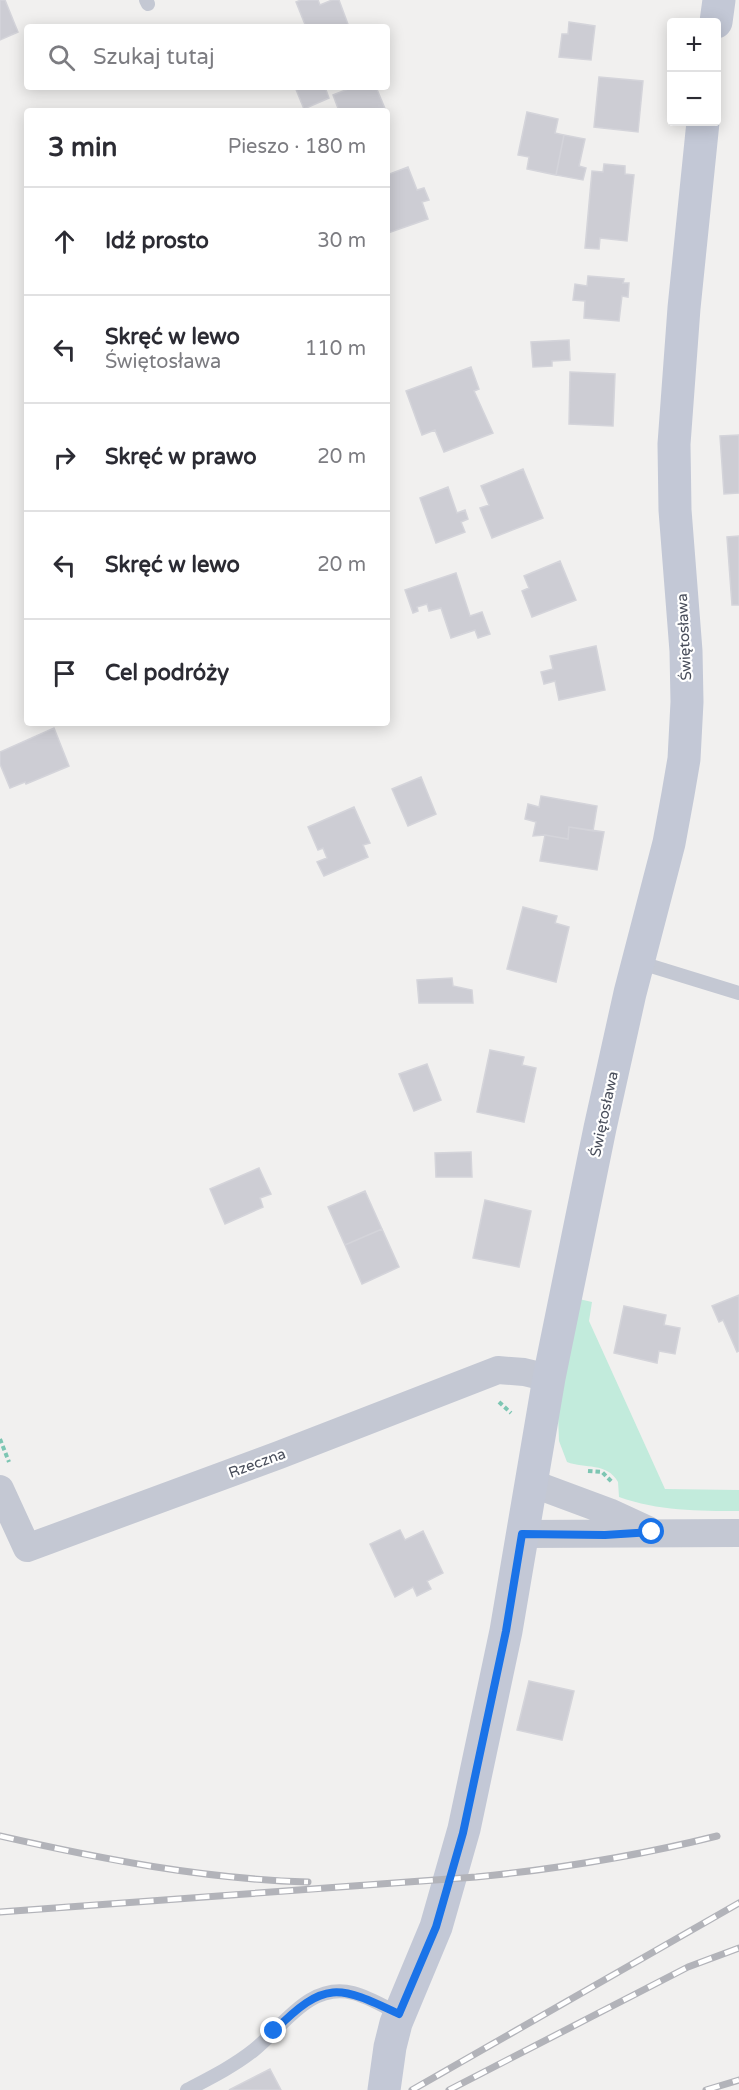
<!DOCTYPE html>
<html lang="pl">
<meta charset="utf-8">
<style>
:root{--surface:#fff;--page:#f7f7f7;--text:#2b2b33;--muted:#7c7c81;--line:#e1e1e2}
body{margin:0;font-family:"Varela Round",sans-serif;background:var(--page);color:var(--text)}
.controls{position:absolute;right:18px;top:18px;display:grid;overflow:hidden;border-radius:6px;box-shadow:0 3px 15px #0003}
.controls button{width:54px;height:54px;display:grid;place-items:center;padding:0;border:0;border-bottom:2px solid var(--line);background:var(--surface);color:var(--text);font:30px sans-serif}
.stop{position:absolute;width:18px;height:18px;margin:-14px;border:4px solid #1a73e8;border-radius:50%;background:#fff}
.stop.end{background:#1a73e8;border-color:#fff;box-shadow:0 2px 6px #0008}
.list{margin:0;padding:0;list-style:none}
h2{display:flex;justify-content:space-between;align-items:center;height:78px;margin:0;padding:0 24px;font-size:26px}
h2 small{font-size:20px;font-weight:400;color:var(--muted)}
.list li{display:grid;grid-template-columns:39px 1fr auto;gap:18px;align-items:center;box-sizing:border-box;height:108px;padding:0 24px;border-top:2px solid var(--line)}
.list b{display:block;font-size:22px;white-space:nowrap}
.list p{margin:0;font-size:20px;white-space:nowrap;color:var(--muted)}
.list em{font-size:20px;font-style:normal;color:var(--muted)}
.icon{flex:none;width:33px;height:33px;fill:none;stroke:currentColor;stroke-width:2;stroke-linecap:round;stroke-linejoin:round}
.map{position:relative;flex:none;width:739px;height:2090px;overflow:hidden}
.search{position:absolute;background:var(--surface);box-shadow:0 3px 15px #0003;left:24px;top:24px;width:366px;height:66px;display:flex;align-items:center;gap:15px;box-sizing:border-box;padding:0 21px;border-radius:6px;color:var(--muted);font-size:22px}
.panel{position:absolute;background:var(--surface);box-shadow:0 3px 15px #0003;left:24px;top:108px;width:366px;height:618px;border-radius:6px}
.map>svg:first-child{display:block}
.green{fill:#c2ebdc}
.building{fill:#cdcdd4;stroke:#d4d4da;stroke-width:1.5}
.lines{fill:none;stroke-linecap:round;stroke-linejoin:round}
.path{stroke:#7dc6b3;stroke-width:4;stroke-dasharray:4.5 3;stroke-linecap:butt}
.lane{stroke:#c4c8d3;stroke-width:14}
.street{stroke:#c4c8d3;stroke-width:28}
.secondary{stroke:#c3c8d6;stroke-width:33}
.rail-casing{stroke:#b2b3b9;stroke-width:7}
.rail{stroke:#fff;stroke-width:4.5;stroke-dasharray:14;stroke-linecap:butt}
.route{stroke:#1a73e8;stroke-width:8}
.labels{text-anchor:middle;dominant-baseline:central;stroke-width:4.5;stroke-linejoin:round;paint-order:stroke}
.street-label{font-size:15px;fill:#494e5b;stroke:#fff}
</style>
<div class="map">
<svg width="739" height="2090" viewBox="0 0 739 2090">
<rect width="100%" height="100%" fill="#f1f0ef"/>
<path class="green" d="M579,1299L592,1302L589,1321L665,1489L739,1490V1511C698,1511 658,1511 619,1497L618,1482C607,1462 585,1469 567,1462L559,1441L558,1415Z"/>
<path class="building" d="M0,0H5L18,32L0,40Z
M301,0H318L320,5L332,0H339L349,27H306L296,2Z
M569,22L595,26L591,60L559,57L562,34H568Z
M599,77L643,81L638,132L594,127Z
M295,87H325L329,98L304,109Z
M353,87H376L386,111H339L333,95Z
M527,112L558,119L555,133L564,135L556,175L527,169L529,157L518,155Z
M564,135L585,139L579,166L586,168L583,180L556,175Z
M604,164L625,166V174L634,175L627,241L600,238L599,249L585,248L592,171L603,172Z
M408,167L417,190L424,188L429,200L422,202L428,219L388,233L387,175Z
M588,276L624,279L623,283H629L628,297L622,296L619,321L584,318L585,301L573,300L575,284L587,286Z
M569,340L570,360L552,361V366L533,367L531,342Z
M471,367L479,389L474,391L493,433L444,452L435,430L422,435L406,391Z
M570,372L615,374L613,426L569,424Z
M739,435V493L724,494L720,436Z
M523,469L543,518L492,538L480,508L489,505L481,486Z
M448,487L457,513L465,510L468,519L461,522L465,532L436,543L420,498Z
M739,536V605H732L727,537Z
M560,561L576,600L532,617L522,591L529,588L524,576Z
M456,573L470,616L482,612L490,634L478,638L475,630L451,638L441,608L429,611L427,604L417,607L418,611L413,613L405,590Z
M596,646L605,690L559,700L555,681L544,684L541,672L553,669L550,656Z
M54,728L69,766L26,784L25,782L10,788L0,764V752Z
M421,777L436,814L408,826L392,789Z
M541,796L597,806L593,831L569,827L568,839L545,835L533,836L536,822L525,819L528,804L539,807Z
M354,807L370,843L363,845L368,857L324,876L317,862L327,858L323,848L318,850L308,827Z
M569,827L604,832L597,870L540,861L545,835L568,839Z
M523,907L557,916L555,923L569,927L556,982L507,969Z
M452,978L453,986L472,990L473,1003H419L417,980Z
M490,1050L524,1057L522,1065L536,1068L524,1122L477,1112Z
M427,1064L441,1100L414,1111L399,1074Z
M471,1152L472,1177H436L435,1153Z
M259,1168L271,1194L260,1198L263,1207L225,1224L210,1189Z
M365,1191L382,1229L345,1245L328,1207Z
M485,1200L531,1211L519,1267L473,1258Z
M382,1229L399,1267L362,1284L345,1245Z
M739,1295V1351L737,1352L723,1320L719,1322L712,1306Z
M624,1306L666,1315L664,1325L680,1328L675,1354L659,1351L657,1363L614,1353Z
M400,1530L405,1540L423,1531L443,1573L427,1581L431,1589L417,1596L413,1587L395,1597L370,1544Z
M529,1681L574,1691L562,1740L517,1730Z
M270,2069L281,2090H229Z"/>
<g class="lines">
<path class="path" d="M499,1402L511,1413
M0,1439L9,1462
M588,1471L602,1472L612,1482"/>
<path class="lane" d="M146,0L148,4
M638,962L739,993
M187,2090C210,2078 234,2066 254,2050C283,2027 309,1982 353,1993C369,1997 385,2007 399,2014"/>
<path class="street" d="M531,1483L609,1512L648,1530
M0,1489L27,1548L279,1455L498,1370L524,1372L549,1378
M522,1534L739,1533"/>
<path class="secondary" d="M716,22L719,0
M384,2090L390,2047L396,2023L436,1927L464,1829L506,1631L549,1378L600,1128L630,993L669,843L678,794L684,759L687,702L686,651L675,510L674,444L684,308L703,122"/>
<g class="rail-casing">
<path id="rail" d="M0,1836C101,1859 204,1879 308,1882
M0,1912L476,1877C558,1869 637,1856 717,1836
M412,2090L739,1903
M449,2090L688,1967L739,1948
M706,2090L739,2080"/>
</g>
<use href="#rail" class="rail"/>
</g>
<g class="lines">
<path class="route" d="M274,2031C325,1980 338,1985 399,2014L436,1927L463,1833L506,1631L522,1534L605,1535L652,1532"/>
</g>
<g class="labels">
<g class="street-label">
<text transform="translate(684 637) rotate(-93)">Świętosława</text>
<text transform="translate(604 1114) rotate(-78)">Świętosława</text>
<text transform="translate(257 1463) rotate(-20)">Rzeczna</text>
</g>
</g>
</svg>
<div class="controls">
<button>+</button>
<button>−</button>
</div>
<div class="stop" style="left:652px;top:1532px"></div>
<div class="stop end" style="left:274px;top:2031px"></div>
<div class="search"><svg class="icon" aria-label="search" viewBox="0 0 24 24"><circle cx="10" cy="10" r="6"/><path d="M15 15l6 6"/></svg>Szukaj tutaj</div>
<section class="panel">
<h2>3 min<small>Pieszo · 180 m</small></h2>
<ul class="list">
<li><svg class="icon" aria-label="ahead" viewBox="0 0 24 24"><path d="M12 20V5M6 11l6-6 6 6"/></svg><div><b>Idź prosto</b></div><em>30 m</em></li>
<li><svg class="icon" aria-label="left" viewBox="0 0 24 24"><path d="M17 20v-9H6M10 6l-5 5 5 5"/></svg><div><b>Skręć w lewo</b><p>Świętosława</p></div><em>110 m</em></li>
<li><svg class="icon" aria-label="right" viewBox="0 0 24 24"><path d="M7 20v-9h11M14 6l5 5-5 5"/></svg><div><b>Skręć w prawo</b></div><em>20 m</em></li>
<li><svg class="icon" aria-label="left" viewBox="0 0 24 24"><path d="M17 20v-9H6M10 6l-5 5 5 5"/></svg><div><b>Skręć w lewo</b></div><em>20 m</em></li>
<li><svg class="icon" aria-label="arrive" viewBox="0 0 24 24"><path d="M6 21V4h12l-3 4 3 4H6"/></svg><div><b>Cel podróży</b></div></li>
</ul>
</section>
</div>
